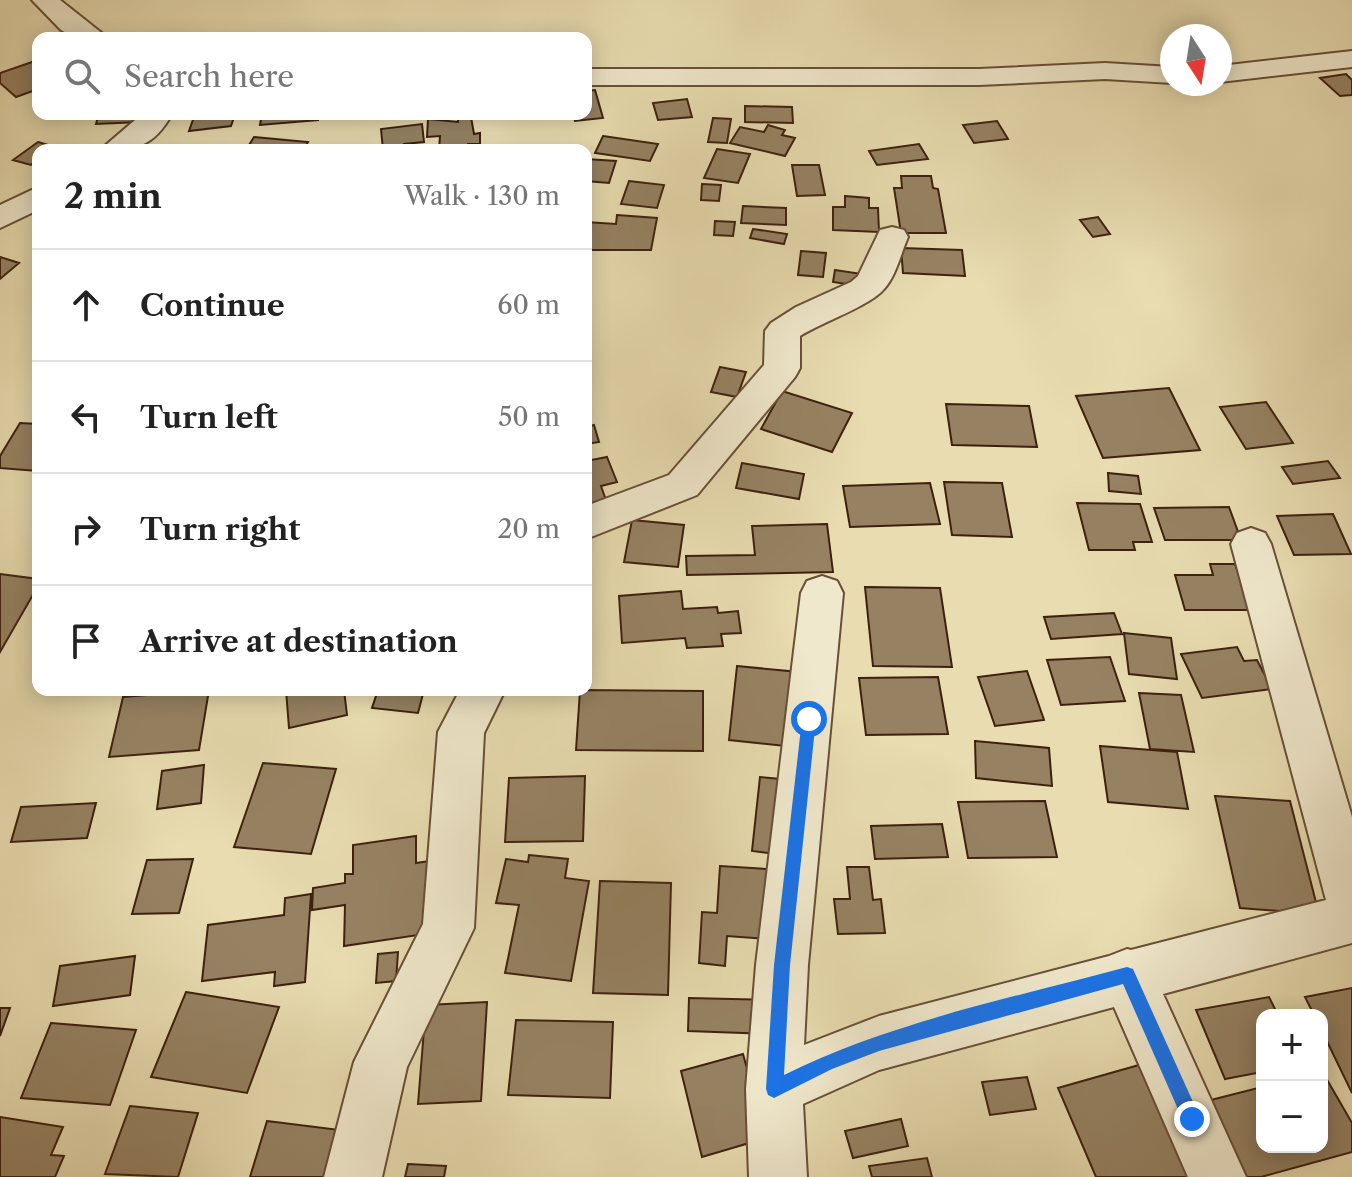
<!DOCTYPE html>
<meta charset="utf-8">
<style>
:root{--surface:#fff;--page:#f6f6f6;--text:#222;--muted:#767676;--line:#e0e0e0}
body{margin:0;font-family:"Libre Caslon Text",serif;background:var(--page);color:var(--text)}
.controls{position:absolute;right:24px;bottom:24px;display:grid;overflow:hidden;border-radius:16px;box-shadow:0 4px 20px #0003}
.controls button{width:72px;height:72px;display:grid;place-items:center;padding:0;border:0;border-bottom:2px solid var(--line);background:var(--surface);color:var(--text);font:40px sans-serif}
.compass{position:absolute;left:1160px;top:24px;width:72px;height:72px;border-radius:50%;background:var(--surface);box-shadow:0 4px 20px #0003;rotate:168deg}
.stop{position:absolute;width:24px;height:24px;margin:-18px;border:6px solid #1a73e8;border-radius:50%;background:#fff}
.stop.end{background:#1a73e8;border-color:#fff;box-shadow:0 2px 8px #0008}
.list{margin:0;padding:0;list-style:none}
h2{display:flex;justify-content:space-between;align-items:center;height:104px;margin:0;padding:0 32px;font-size:34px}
h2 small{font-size:26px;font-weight:400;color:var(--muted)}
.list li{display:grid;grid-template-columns:52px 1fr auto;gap:24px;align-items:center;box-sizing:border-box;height:112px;padding:0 32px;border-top:2px solid var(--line)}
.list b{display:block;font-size:30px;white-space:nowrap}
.list em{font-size:26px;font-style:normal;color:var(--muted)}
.icon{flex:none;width:44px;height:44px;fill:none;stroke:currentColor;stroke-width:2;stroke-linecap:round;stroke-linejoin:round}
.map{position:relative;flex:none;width:1352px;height:1177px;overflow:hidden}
.search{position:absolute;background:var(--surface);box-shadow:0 4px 20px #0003;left:32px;top:32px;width:560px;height:88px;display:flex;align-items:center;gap:20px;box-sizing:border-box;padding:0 28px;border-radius:16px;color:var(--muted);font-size:30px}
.panel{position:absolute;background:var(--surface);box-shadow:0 4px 20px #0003;left:32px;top:144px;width:560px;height:552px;border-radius:16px}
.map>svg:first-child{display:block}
.building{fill:#968263;stroke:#3e200f;stroke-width:2}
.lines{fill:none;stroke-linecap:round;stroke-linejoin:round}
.street-casing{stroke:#684f37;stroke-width:4}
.street{fill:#f0e8cc;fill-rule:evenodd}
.route{fill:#1a73e8}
</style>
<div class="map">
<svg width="1352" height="1177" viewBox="0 0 1352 1177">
<rect width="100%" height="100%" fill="#e8dcb0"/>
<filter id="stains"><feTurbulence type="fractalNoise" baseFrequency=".0025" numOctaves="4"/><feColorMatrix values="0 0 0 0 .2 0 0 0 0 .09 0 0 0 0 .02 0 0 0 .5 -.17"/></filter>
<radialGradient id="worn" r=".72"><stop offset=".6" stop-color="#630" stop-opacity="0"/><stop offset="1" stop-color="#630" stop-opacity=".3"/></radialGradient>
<path class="building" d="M38,60V89L16,97L0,83V73Z
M1346,74L1352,80V95L1340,96L1320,78Z
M595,90L603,118L575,121L573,114H586V91Z
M687,99L692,117L658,120L653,103Z
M745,106L792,107L793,123L745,122Z
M99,114H143L140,122L96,124Z
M195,114H235L231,126L189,131Z
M262,114H318V120L260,125Z
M458,117H471L474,134L480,133V144H468V149L439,150L440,136L427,137L428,119L458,122Z
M713,118L731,119L727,143L708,142Z
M997,121L1008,139L974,143L963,125Z
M422,124L424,142L404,144L405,150H383L381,129Z
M768,125L785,130L782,135L795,138L785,156L730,143L740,127L764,132Z
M603,136L658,144L650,161L595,153Z
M254,137L308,142L303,150H246Z
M38,142L55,147L38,150V159L31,165L13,160Z
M919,144L928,159L877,165L869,151Z
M717,149L750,154L738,183L704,178Z
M586,159L616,161L609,183L586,181Z
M792,165H819L825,195L797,196Z
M901,176H931L933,188L938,189L946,233H901L894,188H902Z
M629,181L664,185L657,208L621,204Z
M702,184L721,185L719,201L701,200Z
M845,196L869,198V208H878L879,232L833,230V207H845Z
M743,206L786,208V225L741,223Z
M617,215L657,218L651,250H586V222L616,224Z
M1098,217L1110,234L1093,237L1080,220Z
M715,221L735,222L733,236L714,235Z
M753,229L787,234L784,244L750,238Z
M901,248L962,250L965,276L903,273Z
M801,251L826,253L823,277L798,275Z
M0,257L19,263L0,279Z
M835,270L862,274L860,286L833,282Z
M720,367L746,372L737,397L711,392Z
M1169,388L1200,450L1103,458L1076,396Z
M782,391L852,413L832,452L761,429Z
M1266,402L1293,443L1246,449L1220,407Z
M946,404L1029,406L1037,447L952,445Z
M20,423L38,424L37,471L0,468V456Z
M594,425L599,442L586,444V427Z
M607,457L617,482L601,486L608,506L586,512V461Z
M1328,461L1340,478L1293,484L1282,467Z
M742,463L804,474L799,499L736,488Z
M1108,473L1138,476L1141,494L1109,491Z
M944,482L1002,483L1012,537L952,535Z
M930,483L940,524L850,527L843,486Z
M1077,503L1140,504L1152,542H1133L1135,550H1089Z
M1229,507L1241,540H1165L1154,508Z
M1333,514L1351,554L1294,555L1277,516Z
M632,520L684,525L678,567L624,562Z
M827,524L833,572L687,575L686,556L755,555L752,526Z
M1210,564H1235L1239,575L1243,576L1255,610H1185L1175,575H1213Z
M0,574L38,579V586L0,652Z
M865,587L940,588L952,667L873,666Z
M681,591L683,609L717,607L718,613L738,611L741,633L721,634L723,646L687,648L685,638L622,643L619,596Z
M1114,613L1122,634L1051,639L1044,617Z
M1124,633L1171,638L1177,679L1129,674Z
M1237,647L1244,661L1257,660L1272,689L1202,698L1181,654Z
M1110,657L1125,701L1061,705L1047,660Z
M737,666L809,673L804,748L729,740Z
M1027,671L1044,720L995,726L978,677Z
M938,677L948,734L866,735L859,678Z
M209,690L199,750L109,757L123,697Z
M286,690H344L347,715L289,728Z
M378,690H424L418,713L372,708Z
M580,690L703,691V751L576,750Z
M1139,693L1181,695L1194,752L1150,749Z
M975,741L1049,748L1052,786L976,778Z
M1100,746L1177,752L1188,809L1108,802Z
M263,763L336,769L311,854L234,847Z
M204,765L201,803L157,809L162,771Z
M585,776L583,841L505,842L509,778Z
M760,777L791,780L785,855L752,851Z
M1215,796L1290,801L1319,914L1240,908Z
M1045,801L1057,857L968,858L958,802Z
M96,803L87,838L11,842L21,807Z
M942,824L948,857L875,859L871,826Z
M416,836V863L430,861L432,933L344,946L345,905L312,910L313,888L345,883V874H353V845Z
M529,855L568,859L565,878L589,881L571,981L505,973L519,905L496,903L506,859L528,862Z
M193,859L179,913L132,914L147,860Z
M720,866L783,870L782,940L727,936L725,966L699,963L702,912L717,913Z
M847,867H869L873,900L881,899L885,933L838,934L834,899H850Z
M600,881L671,883L668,995L593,993Z
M311,894L305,982L274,986L275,972L202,981L208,925L284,915L285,898Z
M398,952L396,981L376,983L378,954Z
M135,956L130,995L53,1006L60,966Z
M1352,988V1093L1322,1031V1015H1314L1305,997Z
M186,992L279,1007L247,1093L151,1077Z
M1269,997L1278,1015H1262V1072L1225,1079L1196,1010Z
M689,998L770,1000V1034L688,1031Z
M487,1002L481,1101L418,1104L426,1005Z
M0,1008H10L0,1036Z
M516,1020L613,1022L610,1098L508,1095Z
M51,1023L136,1030L110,1105L21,1098Z
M743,1054L766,1138L702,1157L681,1071Z
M1139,1065L1191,1177H1096L1058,1088Z
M1322,1071L1352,1123V1152L1261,1177H1247L1211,1100L1262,1087V1147H1322Z
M1027,1077L1036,1109L990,1115L982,1082Z
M130,1106L198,1113L178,1177L105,1174Z
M0,1117L63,1127L51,1155L64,1156L55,1177H0Z
M901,1119L908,1146L853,1158L845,1131Z
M267,1121L348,1131L336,1177H250Z
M927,1158L932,1177H872L869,1166Z
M408,1164L446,1166L444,1177H405Z"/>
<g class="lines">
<g class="street-casing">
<path id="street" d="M32,0H60L108,38H75L61,30Z
M1352,51V67L1220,82V66Z
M1105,63L1172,67V83L1105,79L979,85H586V69H979Z
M142,114H172C153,148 135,150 100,150Z
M38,187V210L0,228V205Z
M892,227L904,230L908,237C901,253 896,276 884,289C870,306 822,322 800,336V368L795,377L697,495L586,539V506L669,475L764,365L765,331L771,323L796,307L851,282L858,276L880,230Z
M1251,528L1265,533L1271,544L1352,817V943L1163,994L1246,1177H1188L1114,1007L879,1070L803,1104L807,1177H749L746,1089L756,965L801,593L807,581L822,576L837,581L843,593L808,965L804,1045L879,1016L1109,956L1127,949L1131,950L1326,900L1231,544L1237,533Z
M460,690H505L484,733L474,928L407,1067L382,1177H324L354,1062L423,924L438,732Z"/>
</g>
<use href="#street" class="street"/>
</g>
<path class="route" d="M809,713L816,719L790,965L784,1075C891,1022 1012,998 1127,967L1133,969L1198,1113L1200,1119L1198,1125L1192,1128L1185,1125L1123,984L879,1051L832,1069L774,1098L768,1095L766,1089L774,965L802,719Z"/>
<rect width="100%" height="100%" filter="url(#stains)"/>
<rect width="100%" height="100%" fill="url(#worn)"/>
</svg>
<div class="controls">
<button>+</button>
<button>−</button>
</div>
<svg class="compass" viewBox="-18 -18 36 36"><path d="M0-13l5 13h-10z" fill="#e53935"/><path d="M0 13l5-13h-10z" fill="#767676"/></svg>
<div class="stop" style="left:809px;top:719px"></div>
<div class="stop end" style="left:1192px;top:1119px"></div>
<div class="search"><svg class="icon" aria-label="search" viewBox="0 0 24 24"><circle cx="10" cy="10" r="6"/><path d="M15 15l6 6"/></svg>Search here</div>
<section class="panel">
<h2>2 min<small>Walk · 130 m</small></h2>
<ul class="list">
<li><svg class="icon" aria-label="ahead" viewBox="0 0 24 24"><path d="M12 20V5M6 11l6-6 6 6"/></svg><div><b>Continue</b></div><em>60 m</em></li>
<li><svg class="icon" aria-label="left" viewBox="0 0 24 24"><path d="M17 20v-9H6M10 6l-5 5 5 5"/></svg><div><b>Turn left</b></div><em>50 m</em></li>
<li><svg class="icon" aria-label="right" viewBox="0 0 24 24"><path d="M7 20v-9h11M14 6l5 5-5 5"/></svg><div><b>Turn right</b></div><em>20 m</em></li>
<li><svg class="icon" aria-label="arrive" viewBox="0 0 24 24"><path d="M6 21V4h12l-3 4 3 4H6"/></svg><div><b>Arrive at destination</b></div></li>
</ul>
</section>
</div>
